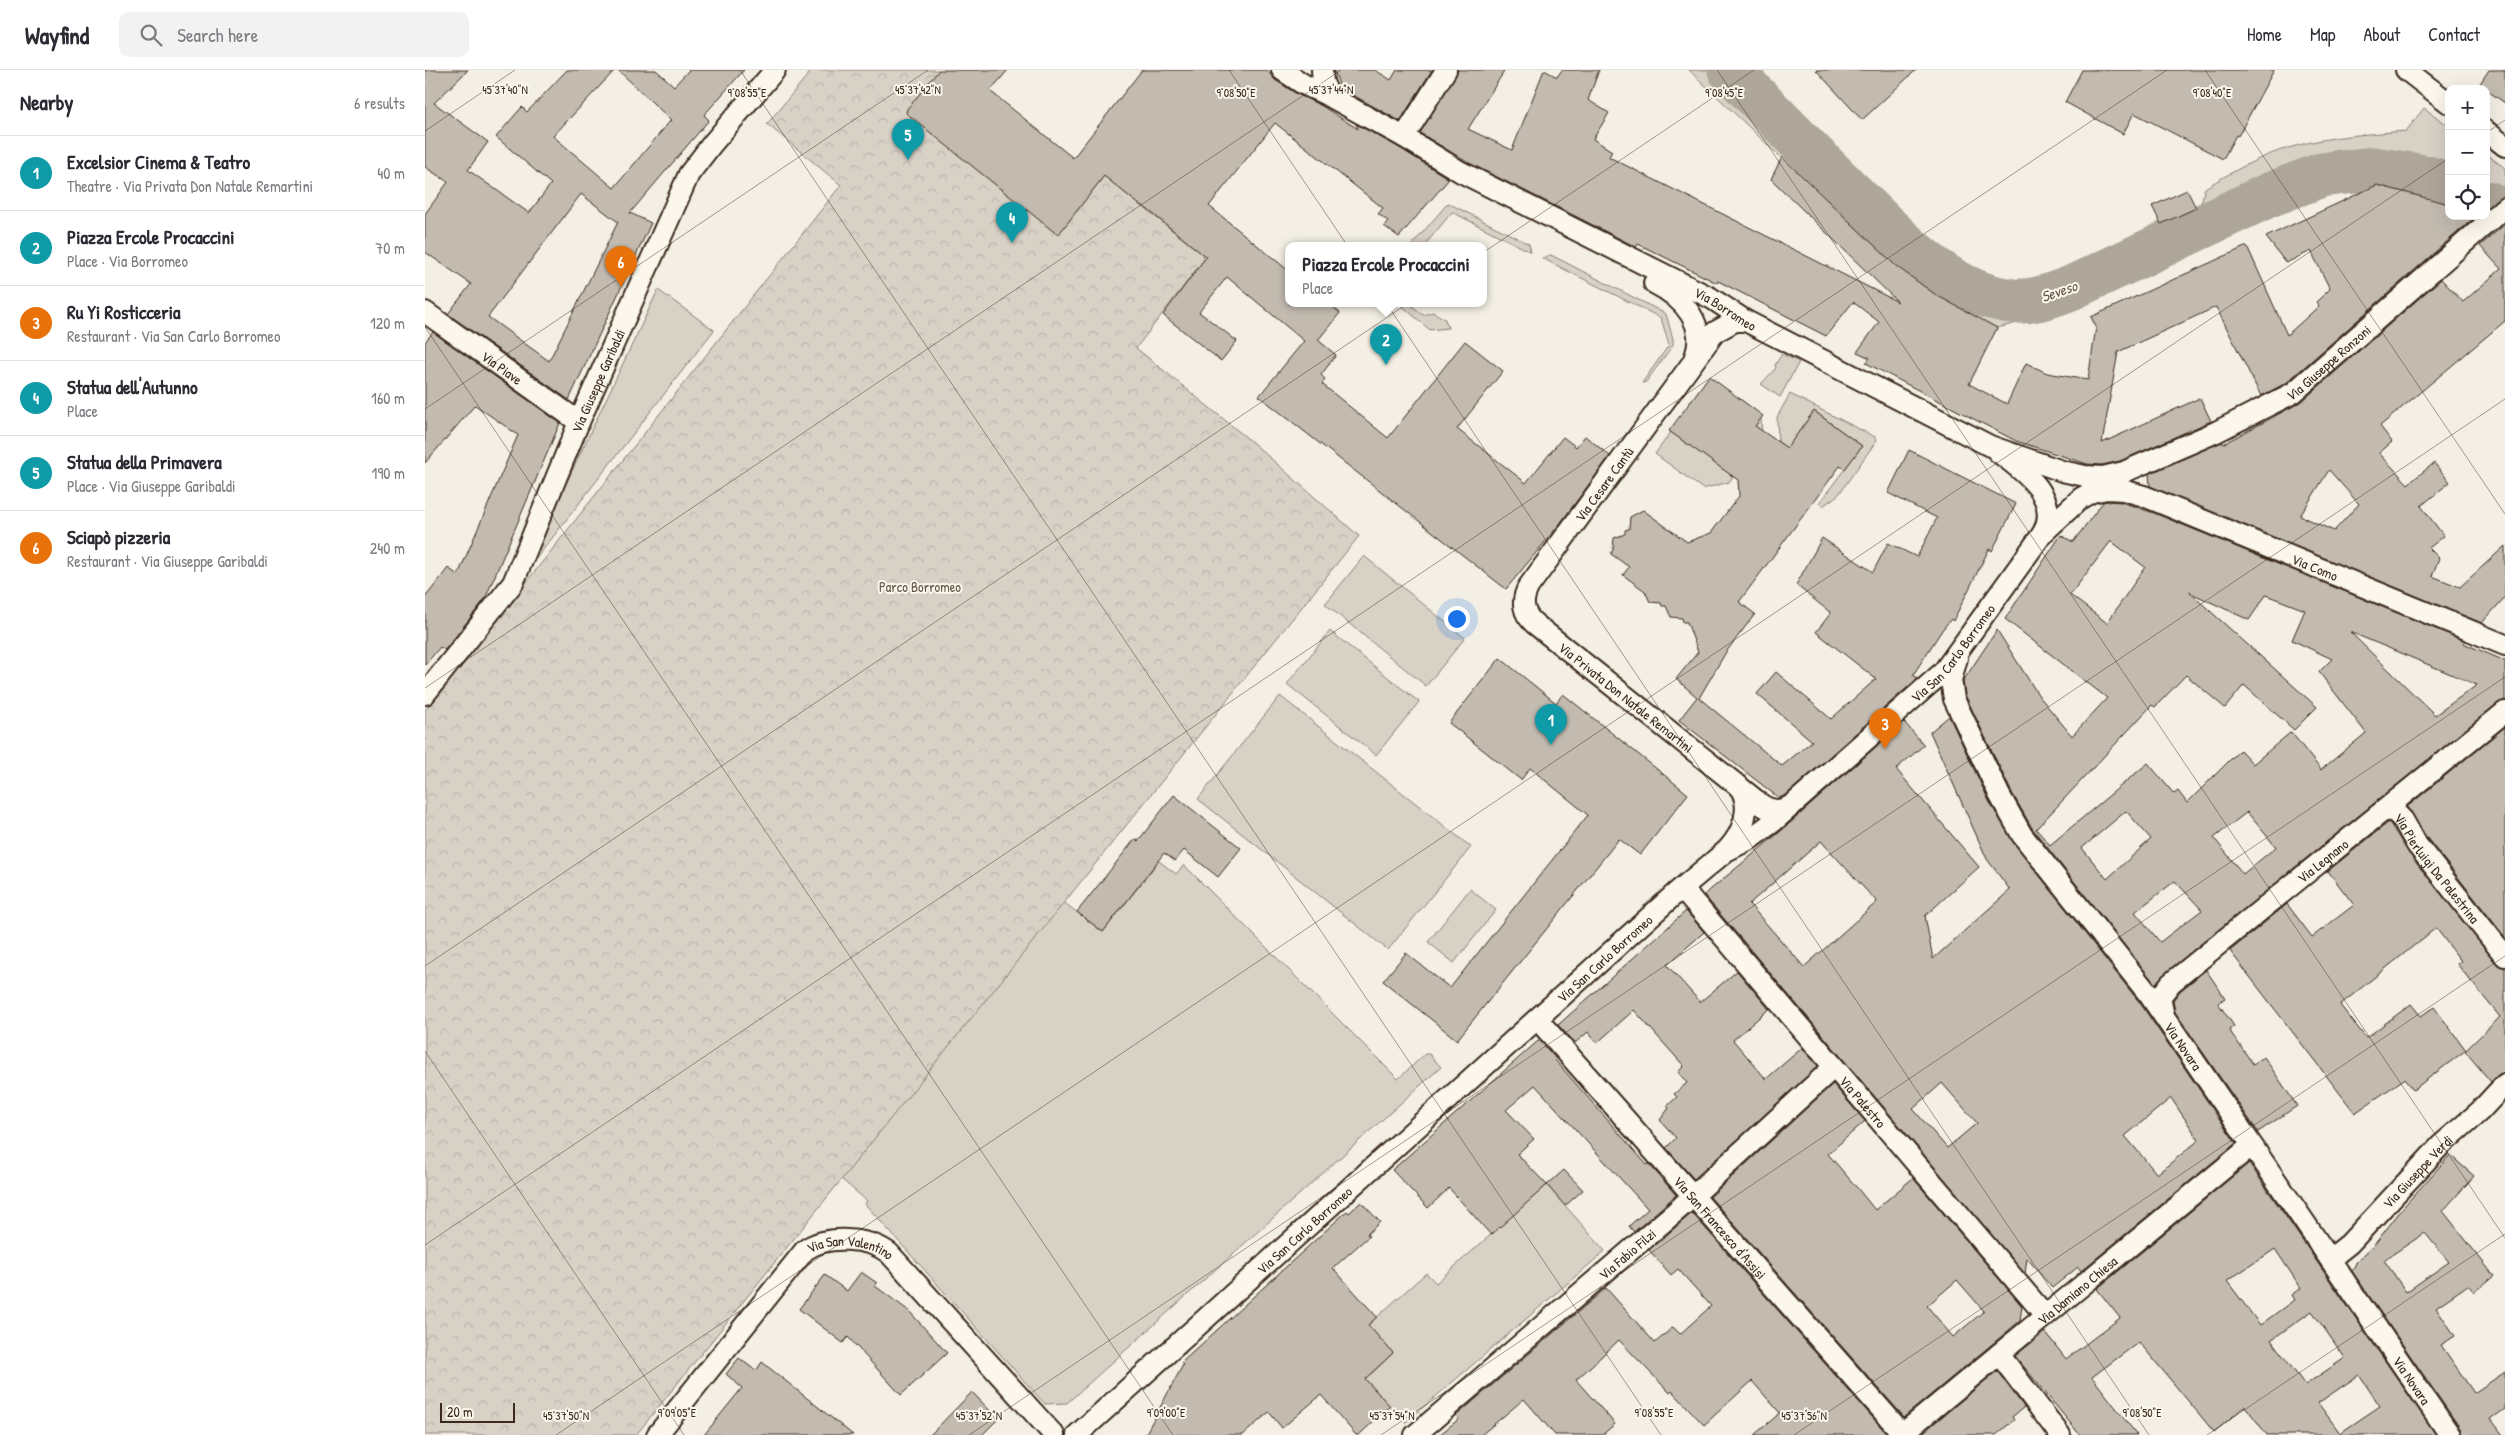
<!DOCTYPE html>
<meta charset="utf-8">
<style>
:root{--surface:#fff;--page:#f2f2f3;--text:#2b2b33;--muted:#7c7c81;--line:#e1e1e2;--accent:#1f6fb2}
body{margin:0;font-family:"Patrick Hand",sans-serif;background:var(--page);color:var(--text)}
.controls{position:absolute;right:15px;top:15px;display:grid;overflow:hidden;border-radius:10px;box-shadow:0 5px 20px #0002}
.controls button{width:45px;height:45px;display:grid;place-items:center;padding:0;border:0;border-bottom:1px solid var(--line);background:var(--surface);color:var(--text);font:25px sans-serif}
.scale{position:absolute;left:15px;bottom:12px;width:75px;box-sizing:border-box;padding-left:5px;border:2px solid #3b2a1e;border-top:0;font-size:14px;line-height:18px;white-space:nowrap;color:#3b2a1e;-webkit-text-stroke:4px #fbf7ec;paint-order:stroke}
.you{position:absolute;left:1031px;top:548px;width:18px;height:18px;margin:-12px;border:4px solid #fff;border-radius:50%;background:#1a73e8;box-shadow:0 0 0 8px #1a73e833}
.badge{display:grid;place-items:center;width:32px;height:32px;border-radius:50%;background:var(--accent);color:#fff;font-size:16px;font-weight:700}
.pin{position:absolute;translate:-50% -41px;filter:drop-shadow(0 1px 2px #0008)}
.pin::after{content:'';position:absolute;top:26px;width:18px;height:15px;background:inherit;clip-path:polygon(0 0,100% 0,50% 100%)}
.popup{position:absolute;left:860px;top:172px;width:202px;height:65px;box-sizing:border-box;display:grid;place-content:center;border-radius:10px;background:var(--surface);filter:drop-shadow(0 1px 4px #0005);font-size:16px;white-space:nowrap;color:var(--muted)}
.popup b{font-size:19px;color:var(--text)}
.popup::after{content:'';position:absolute;left:50%;top:100%;margin-left:-10px;border:10px solid transparent;border-top-color:var(--surface)}
.list{margin:0;padding:0;list-style:none}
h2{display:flex;justify-content:space-between;align-items:center;height:65px;margin:0;padding:0 20px;font-size:21px}
h2 small{font-size:16px;font-weight:400;color:var(--muted)}
.list li{display:grid;grid-template-columns:32px 1fr auto;gap:15px;align-items:center;box-sizing:border-box;height:75px;padding:0 20px;border-top:1px solid var(--line)}
.list b{display:block;font-size:19px;white-space:nowrap}
.list p{margin:0;font-size:16px;white-space:nowrap;color:var(--muted)}
.list em{font-size:16px;font-style:normal;color:var(--muted)}
.icon{flex:none;width:28px;height:28px;fill:none;stroke:currentColor;stroke-width:2;stroke-linecap:round;stroke-linejoin:round}
.map{position:relative;flex:none;width:2080px;height:1365px;overflow:hidden}
header{display:flex;align-items:center;gap:30px;box-sizing:border-box;height:70px;padding:0 25px;background:var(--surface);border-bottom:1px solid var(--line)}
header strong{font-size:24px}
nav{display:flex;gap:28px;margin-inline-start:auto;font-size:18px}
.search{width:350px;height:45px;background:var(--page);display:flex;align-items:center;gap:12px;box-sizing:border-box;padding:0 18px;border-radius:10px;color:var(--muted);font-size:19px}
main{display:flex}
aside{flex:1;background:var(--surface)}
.map>svg:first-child{display:block}
.grass{fill:#d8d1c6;stroke:#8a7e72}
.park{fill:url(#park-crowns);stroke:#8a7e72}
.lines{fill:none;stroke-linecap:round;stroke-linejoin:round}
.river{stroke:#afa69a;stroke-width:45}
.building{fill:#c3bbb0;stroke:#3b2a1e;fill-rule:evenodd}
.minor-casing{stroke:#3b2a1e;stroke-width:24}
.minor{stroke:#fbf7ec;stroke-width:20}
.ticks{fill:none;stroke:#3b2a1e;stroke-width:1;stroke-opacity:0.45}
.labels{text-anchor:middle;dominant-baseline:central;stroke-width:4;stroke-linejoin:round;paint-order:stroke}
.street-label{font-size:14px;fill:#3b2a1e;stroke:#fbf7ec}
.park-label{font-size:14px;fill:#625448;stroke:#fbf7ec}
.water-label{font-size:15px;font-style:italic;fill:#645549;stroke:#fbf7ec}
.ticks-label{font-size:12px;text-anchor:middle;fill:#3b2a1e;stroke:#fbf7ec;stroke-width:4;stroke-linejoin:round;paint-order:stroke}
</style>
<header>
<strong>Wayfind</strong>
<div class="search"><svg class="icon" aria-label="search" viewBox="0 0 24 24"><circle cx="10" cy="10" r="6"/><path d="M15 15l6 6"/></svg>Search here</div>
<nav><a>Home</a><a>Map</a><a>About</a><a>Contact</a></nav>
</header>
<main>
<aside>
<h2>Nearby<small>6 results</small></h2>
<ul class="list">
<li><span class="badge" style="background:#0f9aa8">1</span><div><b>Excelsior Cinema &amp; Teatro</b><p>Theatre · Via Privata Don Natale Remartini</p></div><em>40 m</em></li>
<li><span class="badge" style="background:#0f9aa8">2</span><div><b>Piazza Ercole Procaccini</b><p>Place · Via Borromeo</p></div><em>70 m</em></li>
<li><span class="badge" style="background:#e8710a">3</span><div><b>Ru Yi Rosticceria</b><p>Restaurant · Via San Carlo Borromeo</p></div><em>120 m</em></li>
<li><span class="badge" style="background:#0f9aa8">4</span><div><b>Statua dell'Autunno</b><p>Place</p></div><em>160 m</em></li>
<li><span class="badge" style="background:#0f9aa8">5</span><div><b>Statua della Primavera</b><p>Place · Via Giuseppe Garibaldi</p></div><em>190 m</em></li>
<li><span class="badge" style="background:#e8710a">6</span><div><b>Sciapò pizzeria</b><p>Restaurant · Via Giuseppe Garibaldi</p></div><em>240 m</em></li>
</ul>
</aside>
<div class="map">
<svg width="2080" height="1365" viewBox="0 0 2080 1365">
<defs>
<pattern id="park-crowns" width="20" height="18" patternUnits="userSpaceOnUse" patternTransform="scale(1.25)"><rect width="20" height="18" fill="#d8d1c6"/><path d="M2 6a3 3 0 1 1 6 0M12 15a3 3 0 1 1 6 0" fill="none" stroke="#bab4aa"/></pattern>
</defs>
<rect width="100%" height="100%" fill="#f3efe4"/>
<filter id="ink" filterUnits="userSpaceOnUse"><feTurbulence type="fractalNoise" baseFrequency=".02" numOctaves="2"/><feDisplacementMap in="SourceGraphic" scale="10" xChannelSelector="R" yChannelSelector="G"/><feConvolveMatrix kernelMatrix="1 2 1 2 8 2 1 2 1" color-interpolation-filters="sRGB"/></filter>
<g filter="url(#ink)">
<path class="grass" d="M1264,0H1283L1472,188C1494,208 1537,241 1567,245C1604,250 1644,236 1679,225L1621,246L1572,258L1553,248L1511,225L1470,196Z
M1999,38L2024,56V98L1955,80H1915L1890,85L1865,95L1774,141L1780,118C1807,102 1836,85 1867,77C1904,66 1943,64 1981,61Z
M2061,84L2080,98V121L2061,112Z
M1023,133L1104,174L1106,182L1027,142L999,176H986Z
M1126,185L1241,244L1248,269V275L1221,312L1217,313L1244,275L1236,248L1117,188Z
M233,220L289,260L96,508Z
M975,234H985L998,245L1008,242L1020,249L1023,258L1005,260Z
M1357,284L1374,292L1355,327L1336,314L1351,298L1350,295Z
M1365,324L1450,367L1452,370L1414,424L1398,436L1394,433L1437,376L1389,341L1362,378L1353,372L1352,347Z
M1336,348L1337,367L1304,412L1278,419L1230,384L1246,362L1298,399Z
M939,486L1040,568L1001,616L900,534Z
M905,561L994,632L951,685L862,614Z
M855,626L1046,777L963,880L773,729Z
M734,791L751,804L759,795L973,1009L1000,984H1004L1016,997L642,1333L620,1334L440,1134L442,1131L415,1108L637,831L678,862Z
M1045,819L1071,840L1029,893L1003,872Z
M1122,1115L1180,1181L980,1353L915,1281L946,1304L968,1283L943,1255L1001,1203L1011,1213Z"/>
<path class="park" d="M387,0H514L633,164L679,106L781,187L711,278L828,373L934,466L211,1365H0V640L416,115L342,54Z"/>
<g class="lines">
<path class="river" d="M1305,0C1344,40 1383,80 1423,119C1469,163 1520,224 1587,231C1608,233 1627,225 1646,218L1844,125L1896,105L1948,99L1999,107L2024,115
M2061,133L2065,134"/>
</g>
<path class="building" d="M0,0H43L9,33L63,72L43,100L104,143L126,114L71,67L97,37L102,42L142,0H190L128,66L189,118L246,50L193,0H231L249,16L264,0H319L279,45L284,50L205,143L226,153L144,330L23,244L46,214L0,182V144L23,112L0,97ZM156,124L193,152L124,291L63,247Z
M514,0H583L565,21L648,88L717,0H842L850,10L872,24L897,36L933,59L931,54L973,77L1024,109L974,167L959,156L963,151L953,144L958,138L850,53L784,136L864,201V234H904L915,243L893,270L911,285L896,305L900,309L897,314L963,368L1040,271L1078,301L1032,359L1101,413L1138,367L1151,377L1160,366L1185,386L1134,455L1081,519L834,326L879,271L802,207L774,242L812,271L796,291L738,245L781,187L717,135L716,136L679,106L633,165L481,43L482,39Z
M909,0H950L966,10L972,0H1007L975,51L915,18Z
M1033,0H1080L1043,59L1087,80L1119,0L1132,7L1137,0H1174L1163,30L1184,43L1168,69L1187,81L1184,87L1473,232L1346,109L1357,87L1471,196L1511,225L1572,258L1544,314L1582,334L1601,293L1622,303L1663,310L1671,257L1666,247L1822,176L1862,265L1894,236L1891,232L1905,219L1886,181L1861,193L1841,167L1952,115L2024,134V146H2051L1861,313L1836,326L1791,237L1693,282L1677,373L1775,328L1786,351L1695,391L1677,395L1662,394L1591,371L1441,293L1445,288L1432,282L1454,252L1428,232L1401,266L1293,211L1292,213L1213,174L1211,177L1150,146L1042,92L995,63Z
M1391,0H1491L1437,50Z
M1657,0H1849L1813,66L1811,65L1798,89L1709,43L1698,64L1640,32Z
M2064,0H2080V33L2054,15Z
M1762,120L1771,138L1736,154L1727,136Z
M2080,154V251L1955,356L1967,372L1954,383L1983,414L2009,393L2025,412L1996,436L2019,466L2004,478L2014,488L2007,506L2035,517L2080,476V527L2057,553L1725,416L1724,404L1797,372L1798,374L1876,332L2016,209L2038,232L2076,199L2055,176ZM1904,400L1934,434L1909,461L1875,446Z
M8,262L135,353L60,529L20,580L15,577L0,595V528L23,498L33,505L93,365L50,335L0,393V272Z
M1284,306L1338,346L1330,356L1362,378L1389,341L1437,376L1420,399L1415,396L1314,532L1330,544L1301,582L1274,628L1357,696L1387,671L1332,624L1351,602L1406,649L1451,609L1391,562L1406,543L1371,515L1397,468L1448,502L1463,473L1492,487L1512,448L1463,423L1484,380L1591,434L1567,481L1564,479L1528,551L1526,549L1517,560L1488,605L1493,608L1361,725L1354,728L1254,650L1272,627L1251,609L1273,582L1262,552H1258L1257,548L1246,547L1241,536H1237L1236,533L1225,532L1220,521L1198,505L1204,497L1186,484L1188,480L1189,468L1200,464V460L1204,459L1205,447L1218,440L1262,472L1286,463L1314,426L1313,410L1244,361Z
M1683,431L1696,432L1729,443L2040,571L2038,573L2080,591V630L2073,633L1739,904L1730,914L1607,758L1586,721L1540,625L1538,611L1572,560L1614,626L1647,666L1682,628L1580,549L1636,465L1648,472L1678,432ZM1686,471L1720,497L1682,553L1645,525ZM1764,522L1824,550L1841,525L1880,540L1867,570L1907,589L1894,602L1941,663L1896,700L1866,662L1828,694L1815,680L1762,733L1753,721L1749,724L1723,693L1625,775L1611,759L1727,635L1730,637L1761,605L1800,638L1819,615L1869,660L1892,637ZM1925,562L2052,615L2010,645ZM1701,741L1726,769L1682,809L1657,778ZM1822,742L1851,777L1818,804L1789,768ZM1750,811L1777,840L1735,872L1710,842Z
M1075,588L1131,633L1138,624L1263,724L1215,785L1194,769L1032,970L958,911L981,883L1025,918L1163,745L1105,698L1096,710L1024,653Z
M1524,646L1564,731L1588,772L1715,933L1811,1073L1656,1201L1653,1197L1627,1218L1602,1188L1600,1204L1279,825L1356,761L1479,652L1499,675L1471,699L1554,797L1500,846L1508,889L1585,820L1562,789L1505,662ZM1396,771L1452,832L1379,897L1324,834ZM1517,1013L1552,1053L1522,1078L1488,1039ZM1746,1028L1774,1070L1732,1104L1700,1066Z
M2080,657V867L2002,768L1982,737Z
M749,725L816,778L793,807L759,780L750,791L739,783L678,862L652,842L710,769L713,771Z
M1964,752L1983,782L2071,893L2080,898V1002L2072,1006L2066,1012L2040,981L2075,947L2032,894L2036,891L2011,858L1915,935L1941,968L1986,934L1996,946L2009,937L2041,980L1988,1020L1979,1009L1930,1043L1805,881L1862,834L1887,867L1929,835L1903,801Z
M1261,841L1279,862L1242,895L1275,932L1312,901L1344,939L1308,970L1341,1009L1377,978L1393,996L1269,1109L1241,1078L1251,1068L1235,1050L1244,1038L1242,1036L1252,1027L1249,1024L1262,1013L1253,1002L1259,996L1209,940L1172,973L1163,962L1150,973L1133,955Z
M1781,900L1800,928L1793,933L1809,956L1804,960L1828,994L1839,987L1872,1036L1833,1062L1750,942L1748,930L1755,921Z
M1113,971H1115L1131,989L1130,990L1222,1095L1224,1094L1251,1125L1209,1162L1204,1156L1223,1139L1110,1015L1081,1040L1109,1069L1092,1084L1122,1115L1066,1165L1024,1118L1003,1138L967,1100Z
M1408,1014L1440,1051L1403,1084L1433,1119L1450,1140L1488,1108L1597,1236L1595,1251L1479,1347L1285,1127ZM1532,1210L1559,1241L1528,1267L1502,1236Z
M2025,1085L2049,1106L2018,1141L2069,1206L2049,1222L2043,1215L2011,1237L2030,1266L2016,1275L2049,1323L2080,1302V1339L2066,1349L2078,1365H2037L2035,1358L1927,1201L1932,1191L1949,1175L1980,1135ZM2000,1163L2024,1192L1981,1222L1959,1190Z
M1824,1093L2011,1365H1842L1820,1336L1789,1362L1714,1272L1667,1307L1712,1365H1655L1590,1286L1620,1262L1641,1289L1695,1248L1672,1219ZM1850,1179L1876,1218L1866,1225L1869,1230L1835,1255L1802,1211ZM1887,1241L1920,1288L1880,1315L1846,1270ZM1934,1305L1955,1336L1915,1363L1893,1333Z
M1139,1100L1158,1120L1140,1136L1122,1115Z
M936,1132L955,1152L942,1164L944,1166L908,1198L952,1247L943,1255L968,1283L940,1309L965,1336L934,1365H931L896,1325L857,1358L844,1342L818,1365H720L758,1295L756,1293L922,1141L924,1143Z
M1267,1143L1463,1365H1329L1355,1343L1327,1311L1279,1355L1247,1321L1245,1323L1194,1270L1151,1310L1190,1354L1177,1365H1130L1099,1329L1056,1365H1014L1034,1349L1031,1346L1181,1218L1230,1273L1248,1257L1255,1264L1286,1236L1253,1199L1246,1205L1224,1180Z
M436,1202L452,1213L450,1216L484,1241L522,1283L476,1325L423,1267L418,1273L374,1239L400,1205L422,1221Z
M314,1288L331,1301L337,1292L428,1365H279L317,1318L301,1304Z
M1572,1301L1599,1337L1587,1347L1589,1350L1571,1365H1495Z
M547,1322L573,1349L557,1365H505Z"/>
<g class="lines">
<g class="minor-casing">
<g id="minor">
<path id="s1" d="M857,0L878,14L904,26L979,67L1036,102L1286,228L1321,251L1565,376L1637,401L1660,406L1678,407L1699,402L1791,362L1868,323L2080,137"/>
<path d="M897,0L898,12L904,26"/>
<path d="M1981,0L2024,33"/>
<path d="M2061,61L2080,76"/>
<path d="M979,67L1021,0"/>
<path d="M1229,213C1257,227 1284,255 1269,289"/>
<path id="s2" d="M0,242L154,352"/>
<path id="s3" d="M1321,251H1310L1290,262L1104,516C1096,530 1097,543 1110,554L1337,735C1347,742 1357,742 1367,735"/>
<path d="M1573,382C1598,401 1637,428 1618,463"/>
<path id="s4" d="M1532,588L1526,610L1529,629L1575,726L1597,765L1725,926L2025,1365"/>
<path id="s5" d="M0,624L88,513L154,352L264,104L287,74L350,0"/>
<path id="s6" d="M1960,741L1968,740L1978,750L1992,775L2080,886"/>
<path d="M1303,779C1318,763 1329,735 1313,715"/>
<path id="s7" d="M1257,818L1620,1245"/>
<path id="s8" d="M1739,946L1735,927L1746,913L2080,642"/>
<path id="s9" d="M1113,950L1478,1364"/>
<path id="s10" d="M1905,1189L1924,1174L2016,1075L2055,1041L2080,1014"/>
<path d="M1574,1284L1635,1365"/>
<path id="s11" d="M232,1365L380,1180C401,1165 443,1167 464,1183L629,1365"/>
<path id="s12" d="M652,1365L1251,823L1301,781L1325,769L1348,752L1518,602L1618,463L1656,428L1667,422L1682,419L1698,420L1719,426L2080,575"/>
<path id="s13" d="M990,1365L1256,1137L1409,997"/>
<path id="s14" d="M1476,1365L1826,1076"/>
</g>
</g>
<use href="#minor" class="minor"/>
</g>
</g>
<path class="ticks" d="M315,0L1236,1365M804,0L1724,1365M1292,0L2080,1168M1780,0L2080,444M0,61L90,0M2061,63L2080,50M0,257L748,1365M0,339L503,0M0,618L916,0M0,896L1329,0M0,981L259,1365M0,1175L1742,0M131,1365L2024,88M544,1365L2080,329M956,1365L2080,607M1369,1365L2080,886M1782,1365L2080,1164"/>
<g class="labels">
<g class="street-label">
<text stroke="none"><textPath href="#s1" startOffset="504">Via Borromeo</textPath></text>
<text stroke="none"><textPath href="#s1" startOffset="1175">Via Giuseppe Ronzoni</textPath></text>
<text stroke="none"><textPath href="#s2" startOffset="95">Via Piave</textPath></text>
<text stroke="none"><textPath href="#s5" startOffset="361">Via Giuseppe Garibaldi</textPath></text>
<text transform="translate(1179 414) rotate(-54)">Via Cesare Cantù</text>
<text stroke="none"><textPath href="#s12" startOffset="1629">Via Como</textPath></text>
<text stroke="none"><textPath href="#s12" startOffset="1176">Via San Carlo Borromeo</textPath></text>
<text stroke="none"><textPath href="#s3" startOffset="508">Via Privata Don Natale Remartini</textPath></text>
<text stroke="none"><textPath href="#s8" startOffset="232">Via Legnano</textPath></text>
<text stroke="none"><textPath href="#s6" startOffset="81">Via Pierluigi Da Palestrina</textPath></text>
<text stroke="none"><textPath href="#s12" startOffset="711">Via San Carlo Borromeo</textPath></text>
<text stroke="none"><textPath href="#s4" startOffset="460">Via Novara</textPath></text>
<text stroke="none"><textPath href="#s7" startOffset="280">Via Palestro</textPath></text>
<text stroke="none"><textPath href="#s10" startOffset="124">Via Giuseppe Verdi</textPath></text>
<text stroke="none"><textPath href="#s9" startOffset="276">Via San Francesco d'Assisi</textPath></text>
<text stroke="none"><textPath href="#s12" startOffset="306">Via San Carlo Borromeo</textPath></text>
<text stroke="none"><textPath href="#s13" startOffset="279">Via Fabio Filzi</textPath></text>
<text stroke="none"><textPath href="#s11" startOffset="285">Via San Valentino</textPath></text>
<text stroke="none"><textPath href="#s14" startOffset="228">Via Damiano Chiesa</textPath></text>
<text stroke="none"><textPath href="#s4" startOffset="865">Via Novara</textPath></text>
</g>
<g class="park-label">
<text x="495" y="516">Parco Borromeo</text>
</g>
<g class="water-label">
<text transform="translate(1634 221) rotate(-19)">Seveso</text>
</g>
</g>
<g class="ticks-label">
<text x="80" y="24">45°37'40"N</text>
<text x="493" y="24">45°37'42"N</text>
<text x="906" y="24">45°37'44"N</text>
<text x="322" y="27">9°08'55"E</text>
<text x="811" y="27">9°08'50"E</text>
<text x="1299" y="27">9°08'45"E</text>
<text x="1787" y="27">9°08'40"E</text>
<text x="252" y="1347">9°09'05"E</text>
<text x="741" y="1347">9°09'00"E</text>
<text x="1229" y="1347">9°08'55"E</text>
<text x="1717" y="1347">9°08'50"E</text>
<text x="141" y="1350">45°37'50"N</text>
<text x="554" y="1350">45°37'52"N</text>
<text x="967" y="1350">45°37'54"N</text>
<text x="1379" y="1350">45°37'56"N</text>
</g>
</svg>
<div class="controls">
<button>+</button>
<button>−</button>
<button><svg class="icon" aria-label="locate" viewBox="0 0 24 24"><circle cx="12" cy="12" r="6"/><path d="M12 2v4M12 18v4M2 12h4M18 12h4"/></svg></button>
</div>
<div class="scale">20 m</div>
<div class="you"></div>
<div class="pin badge" style="left:1126px;top:675px;background:#0f9aa8">1</div>
<div class="pin badge" style="left:961px;top:295px;background:#0f9aa8">2</div>
<div class="popup"><b>Piazza Ercole Procaccini</b>Place</div>
<div class="pin badge" style="left:1460px;top:679px;background:#e8710a">3</div>
<div class="pin badge" style="left:587px;top:173px;background:#0f9aa8">4</div>
<div class="pin badge" style="left:483px;top:90px;background:#0f9aa8">5</div>
<div class="pin badge" style="left:196px;top:217px;background:#e8710a">6</div>
</div>
</main>
